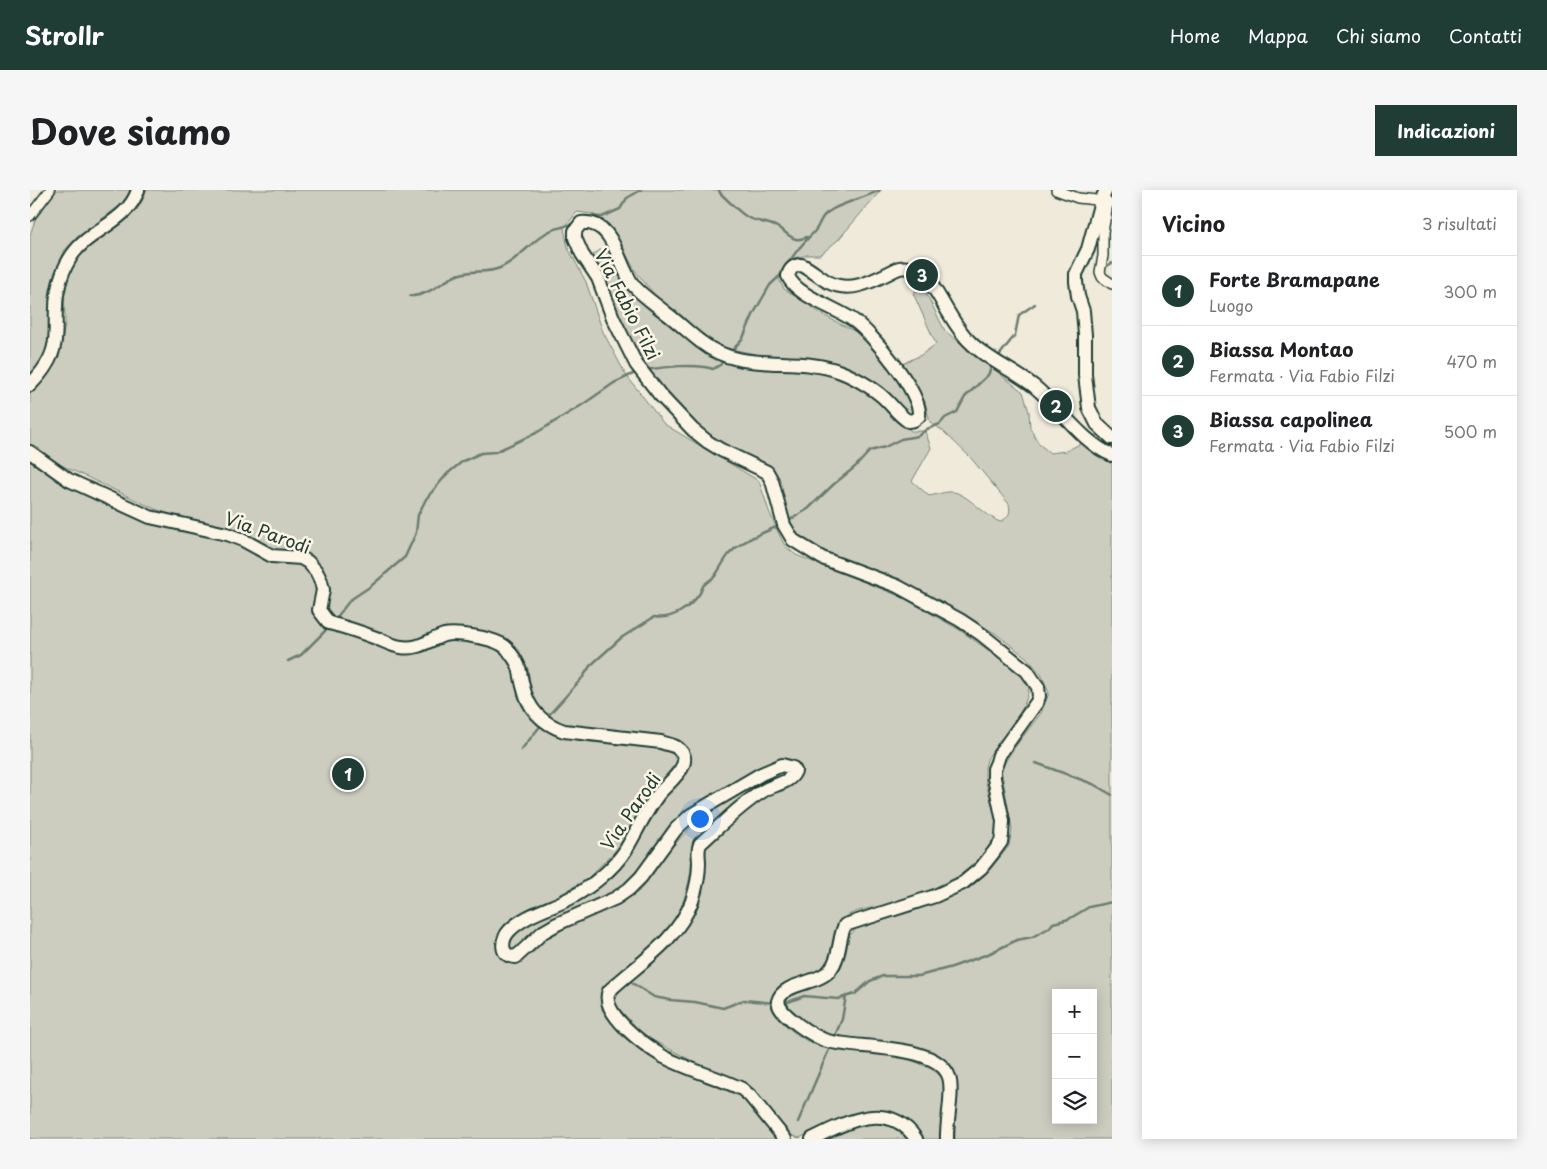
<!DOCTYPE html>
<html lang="it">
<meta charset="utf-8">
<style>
:root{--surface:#fff;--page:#f6f6f6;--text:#202124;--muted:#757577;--line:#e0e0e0;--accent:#1f3d34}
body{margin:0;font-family:"Playpen Sans",sans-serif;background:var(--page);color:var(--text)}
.controls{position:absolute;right:15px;bottom:15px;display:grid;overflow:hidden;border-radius:0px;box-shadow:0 2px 12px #0003}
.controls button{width:45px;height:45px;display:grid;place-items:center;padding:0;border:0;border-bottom:1px solid var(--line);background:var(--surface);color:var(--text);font:25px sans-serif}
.you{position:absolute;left:669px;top:628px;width:18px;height:18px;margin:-12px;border:4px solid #fff;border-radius:50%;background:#1a73e8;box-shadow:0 0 0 8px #1a73e833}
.badge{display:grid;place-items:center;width:32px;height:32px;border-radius:50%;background:var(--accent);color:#fff;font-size:16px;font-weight:700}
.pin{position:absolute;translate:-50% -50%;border:2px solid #fff;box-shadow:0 1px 5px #0006}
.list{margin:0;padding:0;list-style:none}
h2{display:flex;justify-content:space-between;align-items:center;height:65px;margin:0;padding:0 20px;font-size:21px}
h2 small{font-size:16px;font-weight:400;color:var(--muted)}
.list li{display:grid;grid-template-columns:32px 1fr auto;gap:15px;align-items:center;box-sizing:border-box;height:70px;padding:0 20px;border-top:1px solid var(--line)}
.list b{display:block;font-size:19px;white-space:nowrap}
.list p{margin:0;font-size:16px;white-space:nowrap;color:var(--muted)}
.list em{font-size:16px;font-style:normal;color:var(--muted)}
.icon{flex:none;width:28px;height:28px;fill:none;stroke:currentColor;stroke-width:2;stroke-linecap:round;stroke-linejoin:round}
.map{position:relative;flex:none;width:1082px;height:949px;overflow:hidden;border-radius:0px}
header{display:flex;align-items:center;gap:30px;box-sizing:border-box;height:70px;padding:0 25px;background:var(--accent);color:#fff}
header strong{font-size:24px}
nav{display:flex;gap:28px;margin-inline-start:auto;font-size:18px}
.intro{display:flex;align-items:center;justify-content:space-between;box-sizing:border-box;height:120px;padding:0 30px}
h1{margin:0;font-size:35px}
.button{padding:12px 22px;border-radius:0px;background:var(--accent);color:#fff;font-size:18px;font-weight:700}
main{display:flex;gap:30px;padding:0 30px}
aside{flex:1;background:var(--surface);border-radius:0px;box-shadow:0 2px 12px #0003}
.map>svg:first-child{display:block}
.green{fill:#cccdbf;stroke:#76857a;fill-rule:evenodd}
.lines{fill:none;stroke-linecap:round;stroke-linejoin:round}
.stream{stroke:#6c7d71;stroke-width:2.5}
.street-casing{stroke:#1f3d34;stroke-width:12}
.secondary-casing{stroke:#1f3d34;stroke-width:16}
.street{stroke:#fcf5e5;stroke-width:9}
.secondary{stroke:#fcf5e5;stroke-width:12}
.labels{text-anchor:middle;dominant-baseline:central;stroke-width:5;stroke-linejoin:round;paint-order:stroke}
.street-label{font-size:18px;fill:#1f3d34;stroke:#fcf5e5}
</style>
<header>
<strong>Strollr</strong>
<nav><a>Home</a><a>Mappa</a><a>Chi siamo</a><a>Contatti</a></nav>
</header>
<div class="intro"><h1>Dove siamo</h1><a class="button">Indicazioni</a></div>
<main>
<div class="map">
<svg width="1082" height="949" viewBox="0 0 1082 949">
<rect width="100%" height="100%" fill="#efeada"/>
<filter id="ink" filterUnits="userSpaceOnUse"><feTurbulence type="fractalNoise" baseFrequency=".02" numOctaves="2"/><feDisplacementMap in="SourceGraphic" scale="10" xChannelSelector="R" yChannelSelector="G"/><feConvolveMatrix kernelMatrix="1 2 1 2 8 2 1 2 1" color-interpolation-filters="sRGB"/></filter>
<g filter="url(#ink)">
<path class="green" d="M27,0H100L95,12L47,47L34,61L25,86L20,116L21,135L15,164L0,186V45L5,30Z
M116,0H851L808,50L790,65H777L760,69L751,81L749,89L754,99L795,126L828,143L849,163L876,199L884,223L880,226L847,196L738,167L688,156L672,146L624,104L606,82L579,34L563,24L547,22L534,38L538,58L556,92L573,142L596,185L634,234L729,291L739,321L748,342L755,356L766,365L872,407L928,439L987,480L999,496C998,518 978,539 965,558C963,561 958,566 957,570C948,592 970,620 966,644C964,652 954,663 949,669C929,692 885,707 856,715C841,718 825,720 813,728C798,738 807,765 792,779C778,792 743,786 741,812C741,816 742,820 744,823C754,836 771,849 786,855C793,857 801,857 808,858C843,864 884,863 912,887L914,899L910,949H893C864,898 809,931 769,948L761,945L718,894L668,874L613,845L593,823L587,816L585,809L592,797L645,750L658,734L668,716L675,683L676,658L678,655L728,611L766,591L772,583L771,577L765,571L759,569L742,572L694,597L654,622L643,633L609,679L596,693L581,704L484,761L480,758L478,754L482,745L499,734L573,694L584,685L603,659L637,604L658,583L661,568L657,561L649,551L628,545L530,534L517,528L508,515L501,500L498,479L489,460L477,449L459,442L412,438L385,450L371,452L339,438L321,432L307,429L301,427L298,422L297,390L294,380L283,367L272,361L249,360L125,319L31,275L0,254V203C19,184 29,173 33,145C34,139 36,132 35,126C34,109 33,94 41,78C58,46 109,37 116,0Z
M570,60H578L679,164L697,172L786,182L814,189L848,211L858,221L881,241H895L901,258L882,291L899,306C906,305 916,301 923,302C936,303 955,326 970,332C979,327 981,324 979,314L940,267L913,241L900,232L895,212L882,187L870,175L891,165L906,154L883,103L888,100L896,103L915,141L993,202L999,222L1000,238L1009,254L1020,263L1036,261L1054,252L1069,262L1082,275V949H925V884L920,875L914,869L882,856L810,846L796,843L779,835L759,818L757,812L758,808L771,801L793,794L803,787L810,780L816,763L819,746L827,738L884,721L915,709L941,697L959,681L979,656L982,639L971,579L982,561L1011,523L1019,503L1011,484L996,467L965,443L904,410L782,356L768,346L761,338L738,277L686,250L672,240L625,188L604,161L564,72L563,65ZM1026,803H1063V930H1026Z
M0,266L31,291L122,334L151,339L205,354L244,373L273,375C277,380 284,387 285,394C288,407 280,419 289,431C297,441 316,442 327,446C344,453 362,465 381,464C389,464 398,458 406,455C423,447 447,451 465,458C494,470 482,517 511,537C534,553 575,553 603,555C612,556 622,555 630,557C634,559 639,562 643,564L647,572L622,601L588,658L557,689L476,736L469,745L466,754L471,767L478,773L485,774L505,761L517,748L549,731L590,714L608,702L623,684L637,662L668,630L732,590L752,581L758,583L665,652C661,663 662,674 660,686C658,696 655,706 652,715C640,749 599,773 573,798L571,805L572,820L591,845L617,865L717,909L748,949H0Z
M848,931L868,936L881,949H790L821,934Z"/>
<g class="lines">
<path class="stream" d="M689,0L690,3C699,11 707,21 717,27C726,32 738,32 747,37C759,43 762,54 777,47
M552,28L555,26L572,27L590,19L597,8L611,0
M757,76C766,60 772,55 784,42C792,33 788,27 803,19C818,11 835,8 850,0
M1074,78L1082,73
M380,106C398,106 410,93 425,86C440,79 456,84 470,78C488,70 500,53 516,43C525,37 536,38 545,32
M700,163L713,148L724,123L740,95L753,83
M968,167L985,145L989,125L1005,114
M615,180C632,177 667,173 683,179L690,175L695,169
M758,331L778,319L804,294L825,277L840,261L855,257L871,249L888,246L897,239L910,234L915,228L927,222L935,207L958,185L963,174
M304,431L320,410L341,396L375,367L386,343L388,325L396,309L417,284L433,271L451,263L465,262L506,243L552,215L584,193L607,182
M258,471L271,465L299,437
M517,527L553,487L560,476L591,448L624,427C642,430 660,418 670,403C671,401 672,398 673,396C676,392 681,390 685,386C690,379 694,370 700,363C714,349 733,343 751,335
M491,560L512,534
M1006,573L1063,594L1082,605
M602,793L624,807L640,810L665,812L693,818L714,810L745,813
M753,814L774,806L808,809L825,804L840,791L853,786H889L922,777L958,764L987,750L1002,747L1019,738L1023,733L1039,729L1059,717L1082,712
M804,848L812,829L816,806
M768,932L801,855"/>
<g class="street-casing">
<path id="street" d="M1026,0L1048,8L1076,11L1078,13L1073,42V66L1070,82L1072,87L1082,94
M0,26L20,0"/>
</g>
<g class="secondary-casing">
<path id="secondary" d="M1076,0L1071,11L1058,59L1046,84V92L1048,106L1053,121L1055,145V185L1059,218L1067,234L1082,248
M0,195C11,184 21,171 24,156C27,144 25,130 26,118C26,102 31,83 39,70C55,40 97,34 108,0
M0,262L39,290L120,327L197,344L213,350L242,366L271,368L278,372L286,381L291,391L293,400L289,420L299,433C315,437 330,442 346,448C354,451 363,456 371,457C388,460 399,450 414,445C426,442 460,448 471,454C475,456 479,460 481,464C492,478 489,481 493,496C498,519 511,533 534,541L631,552C636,554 642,555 646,557C669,572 637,593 628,605C615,622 606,643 595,661C583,679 562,696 544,706C524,718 497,723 480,740C471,749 469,767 486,767L513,742L527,734L586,708L599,699L611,687L646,639L661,625L731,584L752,575L763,578L765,581C760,594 743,594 733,601C710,615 690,636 670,654C667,661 669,665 669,673C669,685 666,699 662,711C647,751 609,773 579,801C569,823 617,857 634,867C659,880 687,887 712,899L720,906L755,949
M782,949C816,932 859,909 886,949
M917,949C916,932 924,902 919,887C907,852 822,860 794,850C783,845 770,837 761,829C755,824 749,819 748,811C753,792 787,795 800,780C811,766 808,749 815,735L905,706L933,693L951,678L963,663L971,652L972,645L973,631L964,588V579L967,572L969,565L1007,512L1009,506L1008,497L997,481L951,444L930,430L867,396L792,368L763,350L754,335L742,291L737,282L691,260L678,252L663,240L630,205L606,174L583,128L568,88L552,64L545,48V41L551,33C586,30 587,76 604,96C613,106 625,114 636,123C648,132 659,143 671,152C712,185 766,164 811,182C824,187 843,198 853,207C862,215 868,225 878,231L884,230L889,226C892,203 842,143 823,130C806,118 765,105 758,86C760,78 764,75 772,75C782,80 789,87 798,92C823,105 847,88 869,78C885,75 897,87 905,100C916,117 925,137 939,151C956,169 985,181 1005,197C1029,217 1053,253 1082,265"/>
</g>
<use href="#street" class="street"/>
<use href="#secondary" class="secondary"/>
</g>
</g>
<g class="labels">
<g class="street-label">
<text transform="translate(598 114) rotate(63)">Via Fabio Filzi</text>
<text transform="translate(238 342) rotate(20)">Via Parodi</text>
<text transform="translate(600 621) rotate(-55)">Via Parodi</text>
</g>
</g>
</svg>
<div class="controls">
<button>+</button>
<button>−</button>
<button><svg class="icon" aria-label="layers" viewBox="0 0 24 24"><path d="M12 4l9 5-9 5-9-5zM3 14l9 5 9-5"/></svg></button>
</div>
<div class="you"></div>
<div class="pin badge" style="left:318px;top:584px">1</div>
<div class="pin badge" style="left:1026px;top:216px">2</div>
<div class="pin badge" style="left:892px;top:85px">3</div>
</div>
<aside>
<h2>Vicino<small>3 risultati</small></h2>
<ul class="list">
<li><span class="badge">1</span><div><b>Forte Bramapane</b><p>Luogo</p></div><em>300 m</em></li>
<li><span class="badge">2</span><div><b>Biassa Montao</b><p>Fermata · Via Fabio Filzi</p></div><em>470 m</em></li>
<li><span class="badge">3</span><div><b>Biassa capolinea</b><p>Fermata · Via Fabio Filzi</p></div><em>500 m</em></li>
</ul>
</aside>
</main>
